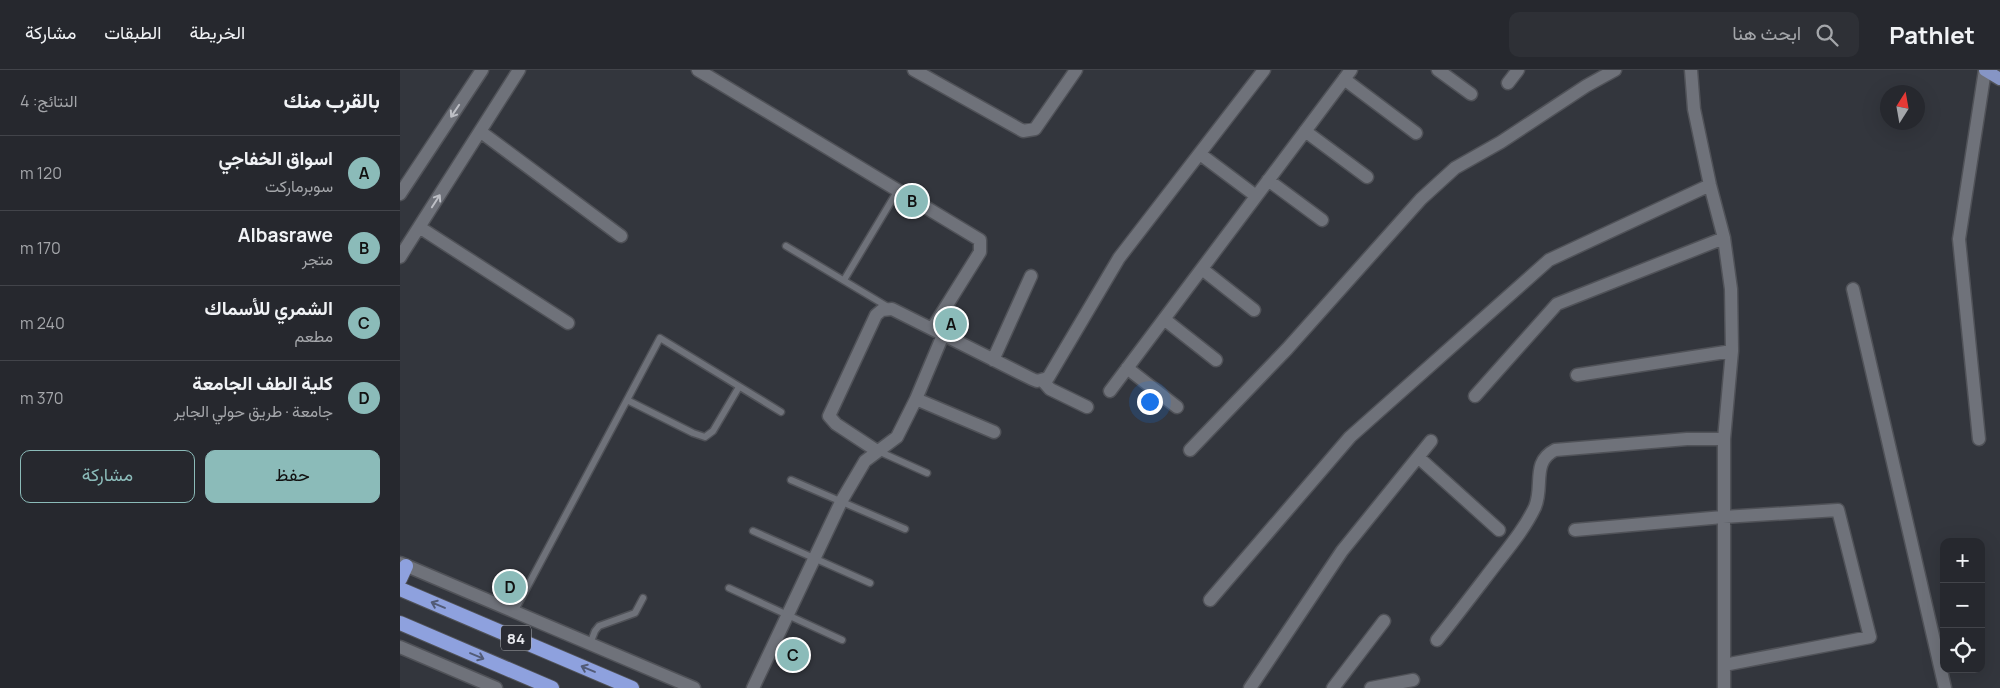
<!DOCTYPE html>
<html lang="ar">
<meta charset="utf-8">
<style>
:root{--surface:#26282e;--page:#2e3036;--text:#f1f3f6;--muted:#a4a6aa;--line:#42444a;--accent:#8bbbb9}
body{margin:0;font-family:Manrope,Vazirmatn,sans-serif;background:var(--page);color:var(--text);direction:rtl}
.controls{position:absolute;right:15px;bottom:15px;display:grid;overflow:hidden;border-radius:10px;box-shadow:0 5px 20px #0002}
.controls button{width:45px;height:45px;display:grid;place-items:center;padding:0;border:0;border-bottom:1px solid var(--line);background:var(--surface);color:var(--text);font:25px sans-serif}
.compass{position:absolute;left:1480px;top:15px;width:45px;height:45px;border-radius:50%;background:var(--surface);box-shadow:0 5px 20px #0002;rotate:11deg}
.you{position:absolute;left:749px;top:331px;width:18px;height:18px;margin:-12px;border:4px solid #fff;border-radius:50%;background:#1a73e8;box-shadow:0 0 0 8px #1a73e833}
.badge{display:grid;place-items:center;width:32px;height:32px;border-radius:50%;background:var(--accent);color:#111;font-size:16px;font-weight:700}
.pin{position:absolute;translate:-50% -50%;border:2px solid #fff;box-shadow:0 1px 5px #0006}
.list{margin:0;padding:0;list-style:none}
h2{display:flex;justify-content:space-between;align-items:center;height:65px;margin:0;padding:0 20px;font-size:21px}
h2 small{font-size:16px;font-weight:400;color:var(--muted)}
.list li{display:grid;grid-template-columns:32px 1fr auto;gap:15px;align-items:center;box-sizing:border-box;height:75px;padding:0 20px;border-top:1px solid var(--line)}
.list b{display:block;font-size:19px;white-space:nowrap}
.list p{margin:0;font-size:16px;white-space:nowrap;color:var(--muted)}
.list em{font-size:16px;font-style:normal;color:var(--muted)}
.actions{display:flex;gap:10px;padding:15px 20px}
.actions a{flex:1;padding:11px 0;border:1px solid var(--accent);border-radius:10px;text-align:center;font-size:18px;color:var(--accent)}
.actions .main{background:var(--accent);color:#111}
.icon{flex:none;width:28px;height:28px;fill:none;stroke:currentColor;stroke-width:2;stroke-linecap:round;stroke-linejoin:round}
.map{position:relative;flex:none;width:1600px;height:618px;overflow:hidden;direction:ltr}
header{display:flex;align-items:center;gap:30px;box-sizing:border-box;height:70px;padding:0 25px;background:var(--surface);border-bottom:1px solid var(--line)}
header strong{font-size:24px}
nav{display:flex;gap:28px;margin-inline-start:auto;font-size:18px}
.search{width:350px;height:45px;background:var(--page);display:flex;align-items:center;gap:12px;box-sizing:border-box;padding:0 18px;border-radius:10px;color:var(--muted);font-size:19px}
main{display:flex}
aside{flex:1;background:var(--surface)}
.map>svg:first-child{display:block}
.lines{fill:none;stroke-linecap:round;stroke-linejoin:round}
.service-casing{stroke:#505258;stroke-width:9}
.minor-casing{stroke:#505258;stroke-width:15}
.secondary-casing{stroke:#505258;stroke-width:15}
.primary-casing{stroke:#505258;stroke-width:15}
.trunk-casing{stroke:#505258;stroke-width:16}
.service{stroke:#6f727a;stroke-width:6}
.minor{stroke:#6f727a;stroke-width:12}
.secondary{stroke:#6f727a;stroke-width:12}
.primary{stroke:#8695c5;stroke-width:12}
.trunk{stroke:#8ea1de;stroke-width:14}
.oneway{stroke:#bdbfc5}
.oneway2{stroke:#525b77}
.labels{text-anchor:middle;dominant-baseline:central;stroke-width:4;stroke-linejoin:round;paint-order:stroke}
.shield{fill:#2a2c33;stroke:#aeb0b5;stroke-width:1}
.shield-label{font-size:15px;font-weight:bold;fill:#e7e8ed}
</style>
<header>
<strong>Pathlet</strong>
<div class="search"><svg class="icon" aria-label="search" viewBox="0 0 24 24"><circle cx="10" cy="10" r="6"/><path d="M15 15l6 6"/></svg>ابحث هنا</div>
<nav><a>الخريطة</a><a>الطبقات</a><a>مشاركة</a></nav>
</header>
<main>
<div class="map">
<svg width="1600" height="618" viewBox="0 0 1600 618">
<rect width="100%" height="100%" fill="#33363d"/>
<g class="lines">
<g class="service-casing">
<path id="service" d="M386,176L488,237
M444,210L498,120
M227,330L293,363L305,367L313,361L339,317
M478,381L527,403
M391,410L505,459
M353,461L470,513
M329,518L442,570
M114,542L260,268L381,342
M190,574L195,561L199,556L235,543L243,528"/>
</g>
<g class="minor-casing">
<path id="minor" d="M298,0L580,170V182L532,259
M514,0L623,61L635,59L676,0
M1038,0L1071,24
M1291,0L1294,39L1310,115L1324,168L1331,219L1332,281L1324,369V618
M944,9L1016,63
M1108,13L1118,0
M905,61L967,107
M81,62L221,166
M800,84L856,126
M868,110L922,150
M0,124L82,0
M19,157L168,253
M0,187L119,0
M802,199L854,240
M1453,219L1545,618
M764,249L816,290
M593,290L631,206
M727,298L777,337
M1177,305L1332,281
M643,311L650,319L687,337
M710,321L951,0
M1075,326L1157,234L1324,168
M516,329L594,362
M1579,369L1559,169L1585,0
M790,380L887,279L1021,129L1055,98L1101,72L1186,16L1215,0
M477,381L436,354L429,346L476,245L482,240L492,239L632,309L637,311L648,308L719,188L864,0
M1018,387L1099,460
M1175,460L1323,447L1438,440L1470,567L1324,595
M810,530L950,367L1149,190L1310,115
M1037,570C1057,545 1076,520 1096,494C1110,476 1125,458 1135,437C1144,416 1131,392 1155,380L1287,369H1324
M353,618L442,430L465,391L497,367L516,329L543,265
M850,618L942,481L1031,371
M933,618L984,551
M971,618L1013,610"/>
</g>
<g class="secondary-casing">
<path id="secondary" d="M0,493L294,618
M0,577L96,618"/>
</g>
<g class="primary-casing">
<path id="primary" d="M1585,0L1600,9"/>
</g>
<g class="trunk-casing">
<path id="trunk" d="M0,509L6,496
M0,519L232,618
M0,553L152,618"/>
</g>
<use href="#service" class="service"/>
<use href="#minor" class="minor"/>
<use href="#secondary" class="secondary"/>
<use href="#primary" class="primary"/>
<use href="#trunk" class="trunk"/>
</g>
<defs><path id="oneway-shaft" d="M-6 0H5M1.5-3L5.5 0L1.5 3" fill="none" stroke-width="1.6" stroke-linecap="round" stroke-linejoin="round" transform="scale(1.25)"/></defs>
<g class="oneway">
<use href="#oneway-shaft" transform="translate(55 41) rotate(124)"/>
<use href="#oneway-shaft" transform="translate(36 131) rotate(-57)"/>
</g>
<g class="oneway2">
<use href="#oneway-shaft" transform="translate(38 535) rotate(-157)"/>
<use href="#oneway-shaft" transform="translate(77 586) rotate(23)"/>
<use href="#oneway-shaft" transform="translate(188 599) rotate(-157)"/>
</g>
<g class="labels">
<rect class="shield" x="101" y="555.5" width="30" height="25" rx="4"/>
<g class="shield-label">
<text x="116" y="568">84</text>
</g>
</g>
</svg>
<div class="controls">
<button>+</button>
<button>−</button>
<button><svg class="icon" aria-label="locate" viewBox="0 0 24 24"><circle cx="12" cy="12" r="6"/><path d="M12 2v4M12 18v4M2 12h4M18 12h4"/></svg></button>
</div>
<svg class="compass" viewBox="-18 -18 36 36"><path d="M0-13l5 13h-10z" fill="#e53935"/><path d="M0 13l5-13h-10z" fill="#a4a6aa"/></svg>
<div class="you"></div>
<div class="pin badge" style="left:551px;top:254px">A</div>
<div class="pin badge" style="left:512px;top:131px">B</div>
<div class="pin badge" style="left:393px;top:585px">C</div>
<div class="pin badge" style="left:110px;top:517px">D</div>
</div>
<aside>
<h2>بالقرب منك<small>النتائج: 4</small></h2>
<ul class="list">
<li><span class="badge">A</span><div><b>اسواق الخفاجي</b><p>سوبرماركت</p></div><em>120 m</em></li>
<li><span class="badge">B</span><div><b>Albasrawe</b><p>متجر</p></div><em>170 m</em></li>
<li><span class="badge">C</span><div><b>الشمري للأسماك</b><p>مطعم</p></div><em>240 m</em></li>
<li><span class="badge">D</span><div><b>كلية الطف الجامعة</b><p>جامعة · طريق حولي الجاير</p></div><em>370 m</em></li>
</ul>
<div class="actions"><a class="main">حفظ</a><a>مشاركة</a></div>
</aside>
</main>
